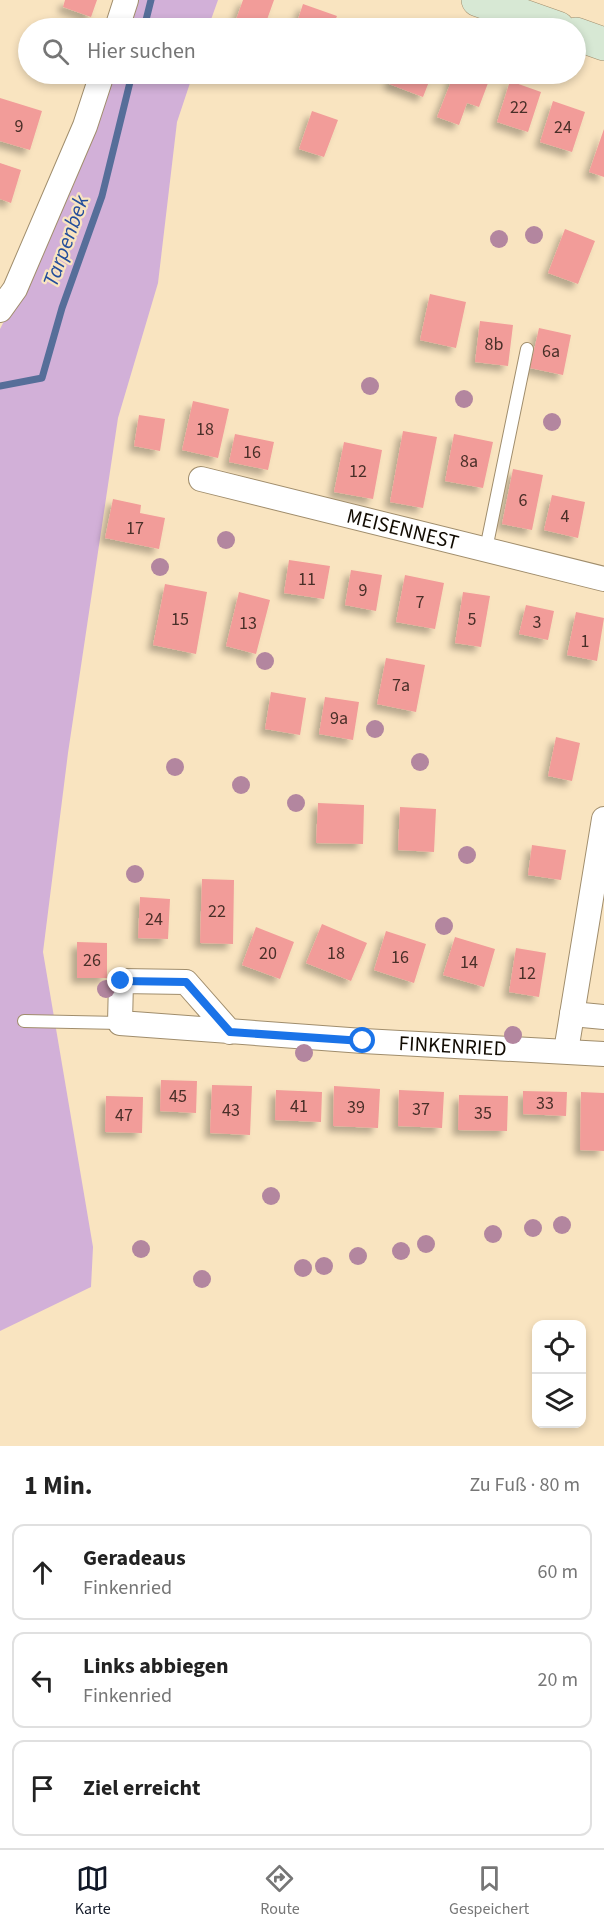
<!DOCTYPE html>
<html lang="de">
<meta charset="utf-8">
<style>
:root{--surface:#fff;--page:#f6f6f6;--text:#222;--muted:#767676;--line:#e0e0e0;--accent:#111827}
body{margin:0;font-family:"Source Sans 3",sans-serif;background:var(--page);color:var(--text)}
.controls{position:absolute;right:18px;bottom:18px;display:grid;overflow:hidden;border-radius:12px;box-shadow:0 3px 9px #0003}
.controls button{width:54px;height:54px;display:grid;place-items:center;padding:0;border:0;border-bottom:2px solid var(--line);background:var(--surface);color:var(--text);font:30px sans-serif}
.stop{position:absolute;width:18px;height:18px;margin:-14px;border:4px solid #1a73e8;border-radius:50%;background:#fff}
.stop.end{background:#1a73e8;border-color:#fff;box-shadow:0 2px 6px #0008}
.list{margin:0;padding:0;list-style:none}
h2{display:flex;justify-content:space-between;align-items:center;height:78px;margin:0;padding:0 24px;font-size:26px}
h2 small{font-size:20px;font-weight:400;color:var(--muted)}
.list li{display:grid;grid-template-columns:39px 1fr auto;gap:18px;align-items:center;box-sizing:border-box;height:96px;margin:0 12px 12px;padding:0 12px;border:2px solid var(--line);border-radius:12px}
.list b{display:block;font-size:22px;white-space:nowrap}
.list p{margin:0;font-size:20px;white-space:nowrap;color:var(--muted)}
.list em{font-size:20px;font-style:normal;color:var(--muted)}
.icon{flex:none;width:33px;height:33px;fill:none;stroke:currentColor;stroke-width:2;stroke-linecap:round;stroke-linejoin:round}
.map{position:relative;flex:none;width:604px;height:1446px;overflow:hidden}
.search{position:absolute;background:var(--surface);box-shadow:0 3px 9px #0003;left:18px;right:18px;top:18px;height:66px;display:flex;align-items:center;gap:15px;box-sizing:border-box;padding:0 21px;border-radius:33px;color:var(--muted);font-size:22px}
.sheet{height:402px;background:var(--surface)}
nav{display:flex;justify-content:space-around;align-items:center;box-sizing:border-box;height:84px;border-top:2px solid var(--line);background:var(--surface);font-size:16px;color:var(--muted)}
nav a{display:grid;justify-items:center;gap:3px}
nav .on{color:var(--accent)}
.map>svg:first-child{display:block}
.green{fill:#d2b0d8}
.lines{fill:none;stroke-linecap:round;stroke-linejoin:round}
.stream{stroke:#566e99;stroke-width:7}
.building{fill:#f29c99;filter:url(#shadow)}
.lane-casing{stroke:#a08d6c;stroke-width:14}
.street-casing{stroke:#a08d6c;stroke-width:26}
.secondary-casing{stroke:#a08d6c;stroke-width:34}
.lane{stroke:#fff;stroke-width:12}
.street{stroke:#fff;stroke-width:24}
.secondary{stroke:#d7e8d4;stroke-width:33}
.tree{fill:#b3869f}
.route{stroke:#1a73e8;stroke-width:8}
.labels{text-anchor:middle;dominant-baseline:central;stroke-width:4.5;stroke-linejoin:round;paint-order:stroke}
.number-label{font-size:18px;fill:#492f28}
.street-label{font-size:21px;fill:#110b02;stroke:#f9e4c0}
.water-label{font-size:22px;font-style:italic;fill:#244e9b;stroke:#f9e4c0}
</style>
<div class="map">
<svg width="604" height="1446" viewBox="0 0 604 1446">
<defs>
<filter id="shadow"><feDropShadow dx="-5.5" dy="5.5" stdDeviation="3" flood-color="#0004"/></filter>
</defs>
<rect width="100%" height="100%" fill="#f9e4c0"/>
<path class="green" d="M138,0H218L208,28H128Z
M112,74H193L177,122L158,283L118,418L68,753L43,952L93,1247L91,1287L0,1331V329L74,184Z"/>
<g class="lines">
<path class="stream" d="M144,28L151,0
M0,386L42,378L62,308L102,196L132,74"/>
</g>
<path class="building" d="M65,0H97L91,17L63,7Z
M243,0H274L264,28H233Z
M303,4L337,16L332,28H295Z
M393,74H432L423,97L389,84Z
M454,74H463L488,83L479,107L467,103L459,125L437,117Z
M510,81L541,92L528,132L497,122Z
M0,98L42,111L30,150L0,141Z
M553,101L585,112L572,152L540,142Z
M312,111L338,120L324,157L299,149Z
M604,129V177L589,172Z
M0,163L21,170L11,203L0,199Z
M565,229L595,241L578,284L548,273Z
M430,294L466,302L456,348L420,340Z
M480,321L513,325L508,366L475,362Z
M539,328L571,335L563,375L530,368Z
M193,401L229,409L218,458L182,450Z
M139,415L165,419L160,451L134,446Z
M403,431L437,437L423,508L390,502Z
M235,434L274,442L268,470L229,462Z
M454,434L493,442L483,488L445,481Z
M344,442L382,450L373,499L334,492Z
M513,469L543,475L532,530L502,524Z
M552,495L585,502L578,538L544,530Z
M113,499L141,505L140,513L165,518L159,549L105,538Z
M289,560L330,566L324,599L284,593Z
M351,570L382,575L376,611L345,605Z
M405,575L444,583L435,629L396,622Z
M165,584L207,592L196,654L153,645Z
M239,592L270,600L256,654L226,646Z
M463,592L490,596L481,647L455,643Z
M526,605L554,611L548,640L519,634Z
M576,612L604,618L597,661L567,655Z
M386,658L425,665L416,712L377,704Z
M271,692L306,698L300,735L265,729Z
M325,697L359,702L353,740L319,734Z
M556,737L580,743L572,781L548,776Z
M318,803L364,805L363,844L316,843Z
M400,807L436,809L434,852L398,850Z
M532,845L566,850L561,880L528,875Z
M202,879L234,880L233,944L200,943Z
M140,897L170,899L168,939L138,938Z
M322,924L367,943L351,981L306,963Z
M256,927L294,942L280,979L242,965Z
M386,931L426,944L414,983L374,970Z
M455,937L495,949L484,987L443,975Z
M77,942L107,943V978H77Z
M516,948L546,953L539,997L509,992Z
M161,1080L197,1081L196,1113L160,1111Z
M212,1085L252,1086L250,1135L210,1133Z
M334,1086L380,1089L378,1128L333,1126Z
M276,1090L322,1092L321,1122L275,1120Z
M399,1090L444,1092L442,1128L398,1126Z
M523,1091L567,1092L566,1116L523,1114Z
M581,1092L604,1093V1151L580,1150Z
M459,1095L508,1096L507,1131L458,1130Z
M106,1096L143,1097L142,1133L105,1132Z"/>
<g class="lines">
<g class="lane-casing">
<path id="lane" d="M486,549L527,349
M24,1021L120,1023"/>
</g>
<g class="street-casing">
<g id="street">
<path d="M117,28L126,0"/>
<path d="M0,310L15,289L85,126L102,74"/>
<path id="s1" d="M201,479L604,579"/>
<path d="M572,1014L604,1017"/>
<path id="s2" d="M230,1032L186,982L121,981L120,1023L363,1041L604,1054"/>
<path d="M566,1051L604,819"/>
</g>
</g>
<g class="secondary-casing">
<path id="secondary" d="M478,0L558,28
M576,34L604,44"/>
</g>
<use href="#lane" class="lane"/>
<use href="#street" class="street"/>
<use href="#secondary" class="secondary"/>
</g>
<g class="tree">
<circle cx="534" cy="235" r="9"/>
<circle cx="499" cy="239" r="9"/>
<circle cx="370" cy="386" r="9"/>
<circle cx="464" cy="399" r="9"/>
<circle cx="552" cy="422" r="9"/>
<circle cx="226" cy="540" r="9"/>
<circle cx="160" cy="567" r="9"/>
<circle cx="265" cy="661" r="9"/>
<circle cx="375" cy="729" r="9"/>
<circle cx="420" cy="762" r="9"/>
<circle cx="175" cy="767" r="9"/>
<circle cx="241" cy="785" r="9"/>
<circle cx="296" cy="803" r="9"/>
<circle cx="467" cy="855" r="9"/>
<circle cx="135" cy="874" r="9"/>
<circle cx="444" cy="926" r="9"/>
<circle cx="106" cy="989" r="9"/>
<circle cx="513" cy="1035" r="9"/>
<circle cx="304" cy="1053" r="9"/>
<circle cx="271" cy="1196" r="9"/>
<circle cx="562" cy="1225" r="9"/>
<circle cx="533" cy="1228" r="9"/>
<circle cx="493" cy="1234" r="9"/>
<circle cx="426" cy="1244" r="9"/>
<circle cx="141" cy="1249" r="9"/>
<circle cx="401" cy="1251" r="9"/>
<circle cx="358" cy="1256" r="9"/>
<circle cx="324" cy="1266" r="9"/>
<circle cx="303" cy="1268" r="9"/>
<circle cx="202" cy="1279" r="9"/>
</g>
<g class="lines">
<path class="route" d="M121,981L186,982L230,1032L363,1041"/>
</g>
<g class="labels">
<g class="number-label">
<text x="519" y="107">22</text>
<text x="19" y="126">9</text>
<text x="563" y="127">24</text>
<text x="494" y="344">8b</text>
<text x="551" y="351">6a</text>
<text x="205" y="429">18</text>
<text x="252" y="452">16</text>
<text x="469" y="461">8a</text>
<text x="358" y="471">12</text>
<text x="523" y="500">6</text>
<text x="565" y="516">4</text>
<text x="135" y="528">17</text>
<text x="307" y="579">11</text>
<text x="363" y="590">9</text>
<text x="420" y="602">7</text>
<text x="180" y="619">15</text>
<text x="472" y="619">5</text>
<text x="537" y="622">3</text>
<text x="248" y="623">13</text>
<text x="585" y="641">1</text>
<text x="401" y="685">7a</text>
<text x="339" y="718">9a</text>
<text x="217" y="911">22</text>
<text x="154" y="919">24</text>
<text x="268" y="953">20</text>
<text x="336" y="953">18</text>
<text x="400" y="957">16</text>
<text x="92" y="960">26</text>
<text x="469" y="962">14</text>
<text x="527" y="973">12</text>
<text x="178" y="1096">45</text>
<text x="545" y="1103">33</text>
<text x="299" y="1106">41</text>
<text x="356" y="1107">39</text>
<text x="421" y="1109">37</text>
<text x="231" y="1110">43</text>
<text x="483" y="1113">35</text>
<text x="124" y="1115">47</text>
</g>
<g class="street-label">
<text stroke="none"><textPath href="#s1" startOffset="208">MEISENNEST</textPath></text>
<text stroke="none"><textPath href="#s2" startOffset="507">FINKENRIED</textPath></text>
</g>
<g class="water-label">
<text transform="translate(66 241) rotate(-70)">Tarpenbek</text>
</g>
</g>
</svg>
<div class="controls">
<button><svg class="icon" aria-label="locate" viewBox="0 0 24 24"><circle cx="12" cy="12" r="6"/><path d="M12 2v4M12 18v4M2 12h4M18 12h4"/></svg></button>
<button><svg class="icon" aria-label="layers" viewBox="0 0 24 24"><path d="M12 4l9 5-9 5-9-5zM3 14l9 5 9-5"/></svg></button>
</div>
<div class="stop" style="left:363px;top:1041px"></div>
<div class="stop end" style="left:121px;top:981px"></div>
<div class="search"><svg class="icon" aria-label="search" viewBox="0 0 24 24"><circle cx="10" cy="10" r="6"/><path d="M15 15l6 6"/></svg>Hier suchen</div>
</div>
<section class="sheet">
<h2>1 Min.<small>Zu Fuß · 80 m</small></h2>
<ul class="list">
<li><svg class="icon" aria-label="ahead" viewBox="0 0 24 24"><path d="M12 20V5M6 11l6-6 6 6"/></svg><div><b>Geradeaus</b><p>Finkenried</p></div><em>60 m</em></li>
<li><svg class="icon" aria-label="left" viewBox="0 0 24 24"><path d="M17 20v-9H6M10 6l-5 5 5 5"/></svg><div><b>Links abbiegen</b><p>Finkenried</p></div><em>20 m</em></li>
<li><svg class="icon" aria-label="arrive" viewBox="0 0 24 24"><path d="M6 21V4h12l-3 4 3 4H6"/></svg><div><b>Ziel erreicht</b></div></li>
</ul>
</section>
<nav>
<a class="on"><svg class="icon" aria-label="map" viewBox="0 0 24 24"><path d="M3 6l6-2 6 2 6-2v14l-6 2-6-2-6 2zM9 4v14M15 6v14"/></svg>Karte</a>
<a><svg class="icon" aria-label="directions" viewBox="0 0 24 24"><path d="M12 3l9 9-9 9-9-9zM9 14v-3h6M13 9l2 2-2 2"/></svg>Route</a>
<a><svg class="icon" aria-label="saved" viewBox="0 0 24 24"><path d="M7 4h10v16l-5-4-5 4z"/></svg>Gespeichert</a>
</nav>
